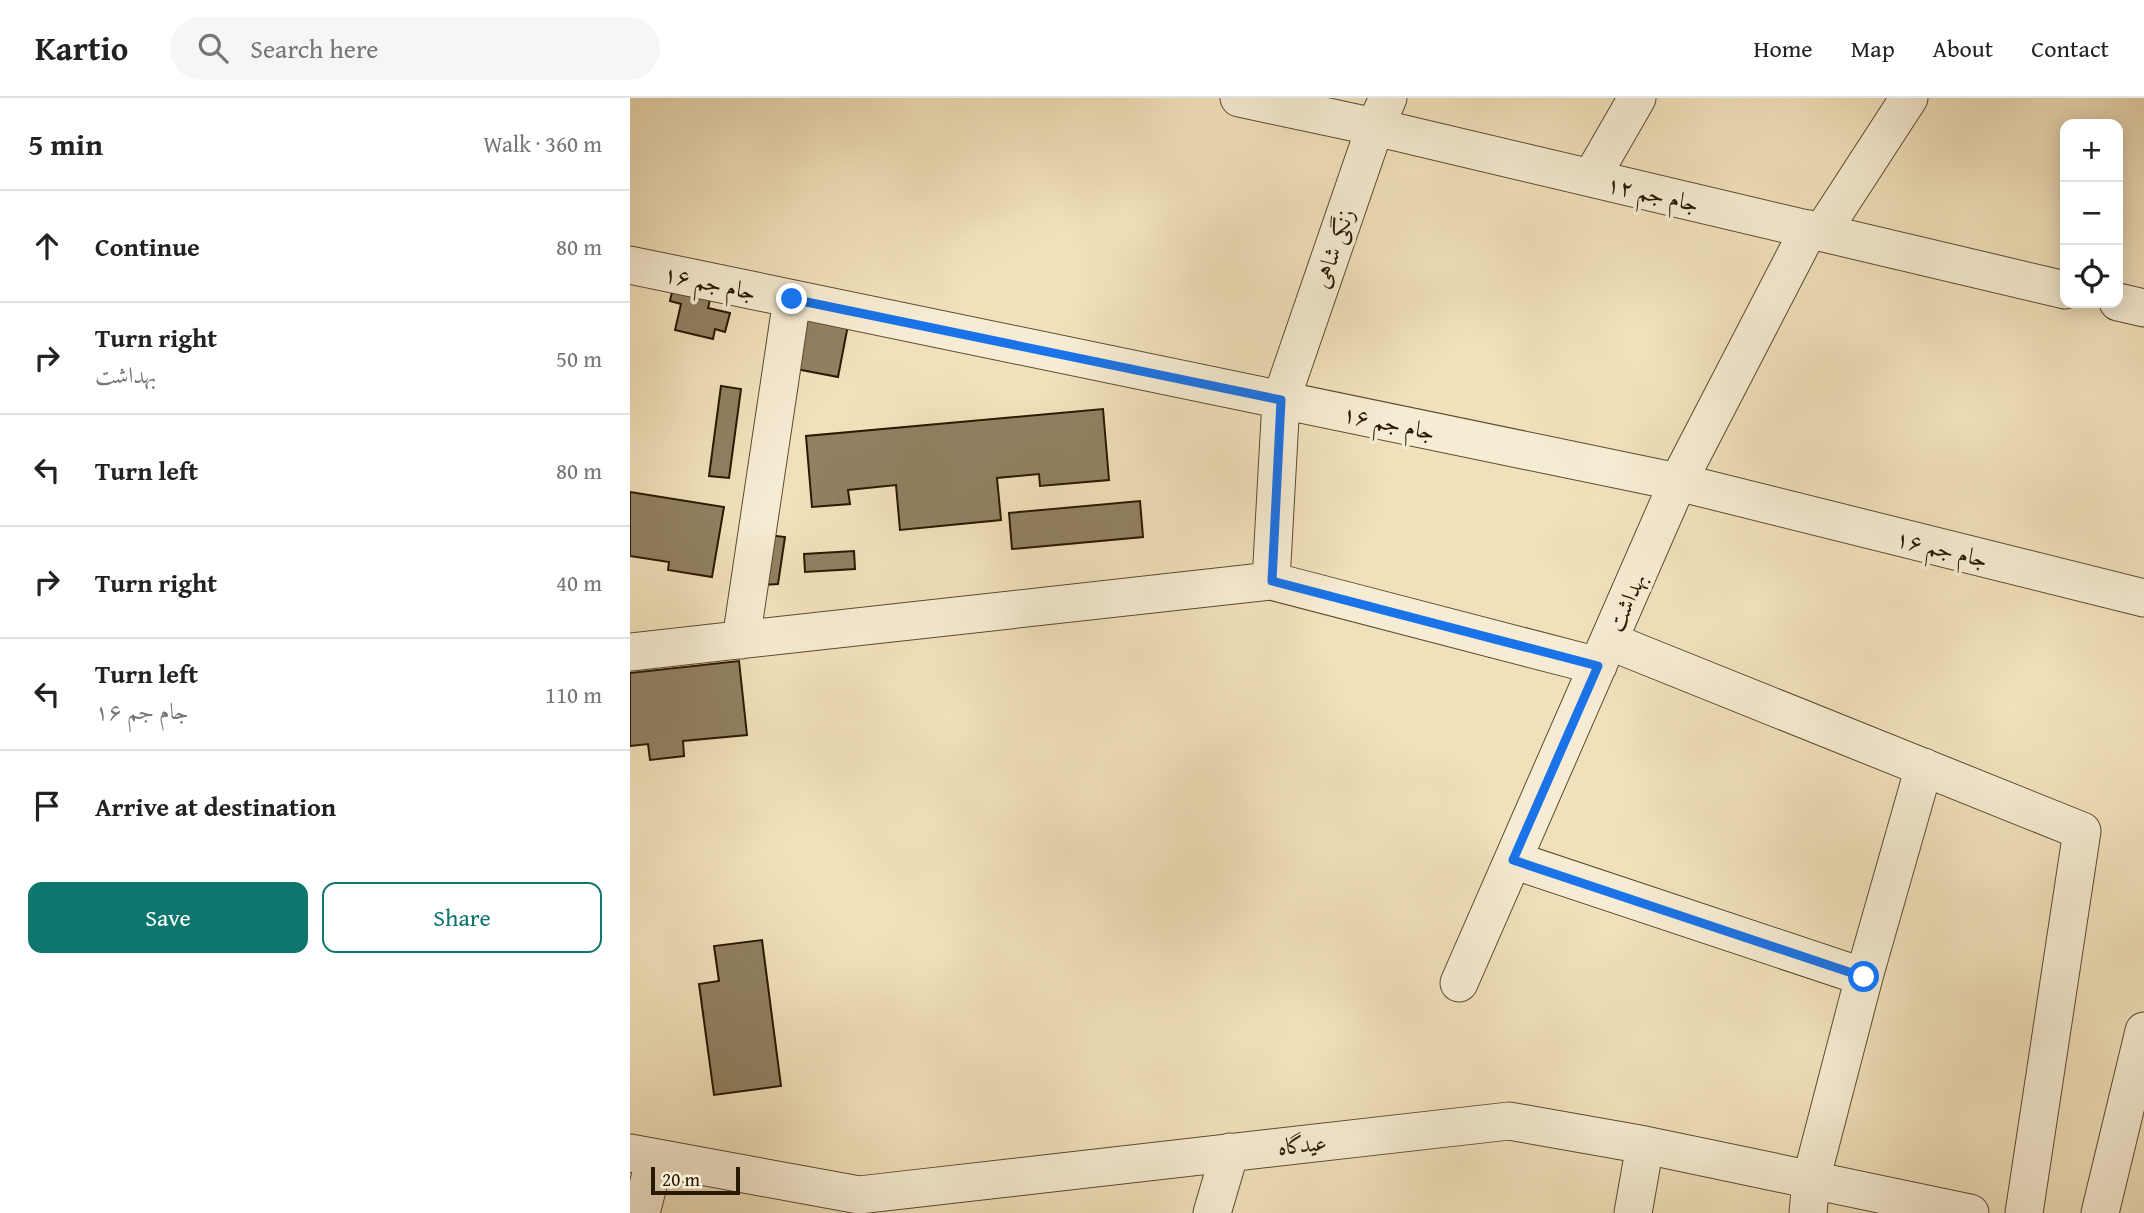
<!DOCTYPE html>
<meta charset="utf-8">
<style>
:root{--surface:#fff;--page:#f6f6f6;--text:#222;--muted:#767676;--line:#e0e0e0;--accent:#0f766e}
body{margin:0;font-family:"Gentium Book Plus",Amiri,serif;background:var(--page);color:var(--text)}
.controls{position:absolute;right:21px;top:21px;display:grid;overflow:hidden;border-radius:14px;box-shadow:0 4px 18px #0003}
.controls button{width:63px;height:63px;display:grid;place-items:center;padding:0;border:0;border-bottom:2px solid var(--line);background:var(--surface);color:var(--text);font:35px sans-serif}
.scale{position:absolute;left:21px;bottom:18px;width:89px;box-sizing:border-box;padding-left:7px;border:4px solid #291902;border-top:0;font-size:19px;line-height:24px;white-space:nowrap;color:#291902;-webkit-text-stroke:5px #f6ecd3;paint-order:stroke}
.stop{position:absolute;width:21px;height:21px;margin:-16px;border:5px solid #1a73e8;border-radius:50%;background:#fff}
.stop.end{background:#1a73e8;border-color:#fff;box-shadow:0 2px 7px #0008}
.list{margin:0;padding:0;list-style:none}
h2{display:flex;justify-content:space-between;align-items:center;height:91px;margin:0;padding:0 28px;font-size:30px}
h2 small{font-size:23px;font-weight:400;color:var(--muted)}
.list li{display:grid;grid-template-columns:46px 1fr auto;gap:21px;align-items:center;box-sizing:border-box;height:112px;padding:0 28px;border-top:2px solid var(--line)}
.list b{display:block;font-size:26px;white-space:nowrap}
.list p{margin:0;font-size:23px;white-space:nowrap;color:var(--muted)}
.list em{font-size:23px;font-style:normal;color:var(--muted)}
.actions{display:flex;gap:14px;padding:21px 28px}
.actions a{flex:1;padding:16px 0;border:2px solid var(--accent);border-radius:14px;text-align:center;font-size:24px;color:var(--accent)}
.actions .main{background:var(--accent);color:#fff}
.icon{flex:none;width:38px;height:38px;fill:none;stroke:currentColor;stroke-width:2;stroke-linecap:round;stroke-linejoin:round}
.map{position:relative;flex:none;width:1514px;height:1115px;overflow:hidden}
header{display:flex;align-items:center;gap:42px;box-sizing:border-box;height:98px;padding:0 35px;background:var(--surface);border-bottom:2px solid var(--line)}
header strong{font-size:33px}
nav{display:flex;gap:38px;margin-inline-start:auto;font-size:24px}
.search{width:490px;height:63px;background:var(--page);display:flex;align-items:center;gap:18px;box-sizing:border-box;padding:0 24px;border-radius:38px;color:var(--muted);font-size:26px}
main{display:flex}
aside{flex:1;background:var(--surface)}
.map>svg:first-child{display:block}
.building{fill:#918162;stroke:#291902;stroke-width:2}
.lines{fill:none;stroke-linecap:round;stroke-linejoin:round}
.minor-casing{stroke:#5b4b30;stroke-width:39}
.minor{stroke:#f6ecd3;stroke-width:37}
.route{stroke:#1a73e8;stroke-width:9}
.labels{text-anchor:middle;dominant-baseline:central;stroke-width:7;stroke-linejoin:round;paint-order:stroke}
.street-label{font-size:23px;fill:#291902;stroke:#f6ecd3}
</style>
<header>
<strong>Kartio</strong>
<div class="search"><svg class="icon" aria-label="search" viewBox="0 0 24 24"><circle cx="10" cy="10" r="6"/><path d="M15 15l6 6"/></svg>Search here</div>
<nav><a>Home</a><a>Map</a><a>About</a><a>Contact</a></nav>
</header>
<main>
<aside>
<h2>5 min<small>Walk · 360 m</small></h2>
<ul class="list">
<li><svg class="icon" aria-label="ahead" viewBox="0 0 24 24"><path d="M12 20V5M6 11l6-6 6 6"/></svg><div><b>Continue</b></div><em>80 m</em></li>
<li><svg class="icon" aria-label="right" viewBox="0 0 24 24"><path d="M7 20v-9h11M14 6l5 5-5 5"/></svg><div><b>Turn right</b><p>بهداشت</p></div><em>50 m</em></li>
<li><svg class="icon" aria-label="left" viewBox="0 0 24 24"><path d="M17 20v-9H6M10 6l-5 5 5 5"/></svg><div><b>Turn left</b></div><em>80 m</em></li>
<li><svg class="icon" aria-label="right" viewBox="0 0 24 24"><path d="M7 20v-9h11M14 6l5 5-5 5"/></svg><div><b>Turn right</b></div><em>40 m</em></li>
<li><svg class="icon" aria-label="left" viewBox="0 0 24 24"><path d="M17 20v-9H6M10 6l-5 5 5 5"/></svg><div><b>Turn left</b><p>جام جم ۱۶</p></div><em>110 m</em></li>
<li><svg class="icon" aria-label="arrive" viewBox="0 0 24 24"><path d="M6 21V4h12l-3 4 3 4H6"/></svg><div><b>Arrive at destination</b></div></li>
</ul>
<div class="actions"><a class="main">Save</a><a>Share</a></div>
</aside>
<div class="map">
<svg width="1514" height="1115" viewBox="0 0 1514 1115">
<rect width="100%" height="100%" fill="#f1e1bb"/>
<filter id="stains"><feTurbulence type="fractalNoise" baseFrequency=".00286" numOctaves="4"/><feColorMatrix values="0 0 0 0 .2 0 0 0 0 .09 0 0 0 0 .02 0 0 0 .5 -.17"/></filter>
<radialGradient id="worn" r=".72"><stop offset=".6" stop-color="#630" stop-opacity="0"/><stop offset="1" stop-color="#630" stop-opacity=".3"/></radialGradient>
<path class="building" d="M43,189L81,198L78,210L100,215L95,234L85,231L83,241L45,232L51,206L40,203Z
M176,219L218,227L208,279L166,271Z
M91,288L111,291L99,380L79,378Z
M473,311L479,382L410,388L409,376L367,380L371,422L270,432L266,387L218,392L220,406L182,409L176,338Z
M0,394L94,409L82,479L38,472L39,464L0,458Z
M510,403L513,439L382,451L379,415Z
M139,437L155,439L148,486L130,487Z
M224,453L225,471L175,474L174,456Z
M109,563L117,637L53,643L54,658L20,662L18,646L0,648V575Z
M132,842L151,988L84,997L69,886L89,883L84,848Z"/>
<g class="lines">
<g class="minor-casing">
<path id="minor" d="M609,0L745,29L1435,192
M961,80L1007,0
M1192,134L1279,0
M0,167L1048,384L1514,500
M1488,204L1514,210
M641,483L651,302L745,29L758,0
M111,542L162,201
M979,543L1452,733L1394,1115
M0,554L641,483L968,568
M883,762L1234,879L1294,669
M829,885L1048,384L1179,131
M0,1055L229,1097L879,1023L1015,1047L1340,1115
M11,1115L25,1060
M582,1115L600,1054
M1003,1115L1015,1047
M1178,1115L1181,1082L1234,879
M1470,1115L1514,933"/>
</g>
<use href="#minor" class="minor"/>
</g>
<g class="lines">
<path class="route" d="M162,201L651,302L642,483L968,568L883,762L1234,879"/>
</g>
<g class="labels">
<g class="street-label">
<text transform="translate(1023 95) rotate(13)">جام جم ۱۲</text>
<text transform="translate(703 150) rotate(-71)">زنگی شاهی</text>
<text transform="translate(80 184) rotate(12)">جام جم ۱۶</text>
<text transform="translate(759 324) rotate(12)">جام جم ۱۶</text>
<text transform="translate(1312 450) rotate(14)">جام جم ۱۶</text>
<text transform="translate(996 504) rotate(-66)">بهداشت</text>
<text transform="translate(672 1046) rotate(-6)">عیدگاه</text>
</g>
</g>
<rect width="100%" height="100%" filter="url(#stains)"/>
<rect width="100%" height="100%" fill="url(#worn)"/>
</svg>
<div class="controls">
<button>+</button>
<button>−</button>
<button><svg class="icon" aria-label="locate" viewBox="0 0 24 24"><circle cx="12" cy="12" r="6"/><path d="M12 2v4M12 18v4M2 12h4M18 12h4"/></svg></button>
</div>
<div class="scale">20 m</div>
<div class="stop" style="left:1234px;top:879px"></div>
<div class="stop end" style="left:162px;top:201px"></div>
</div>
</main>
